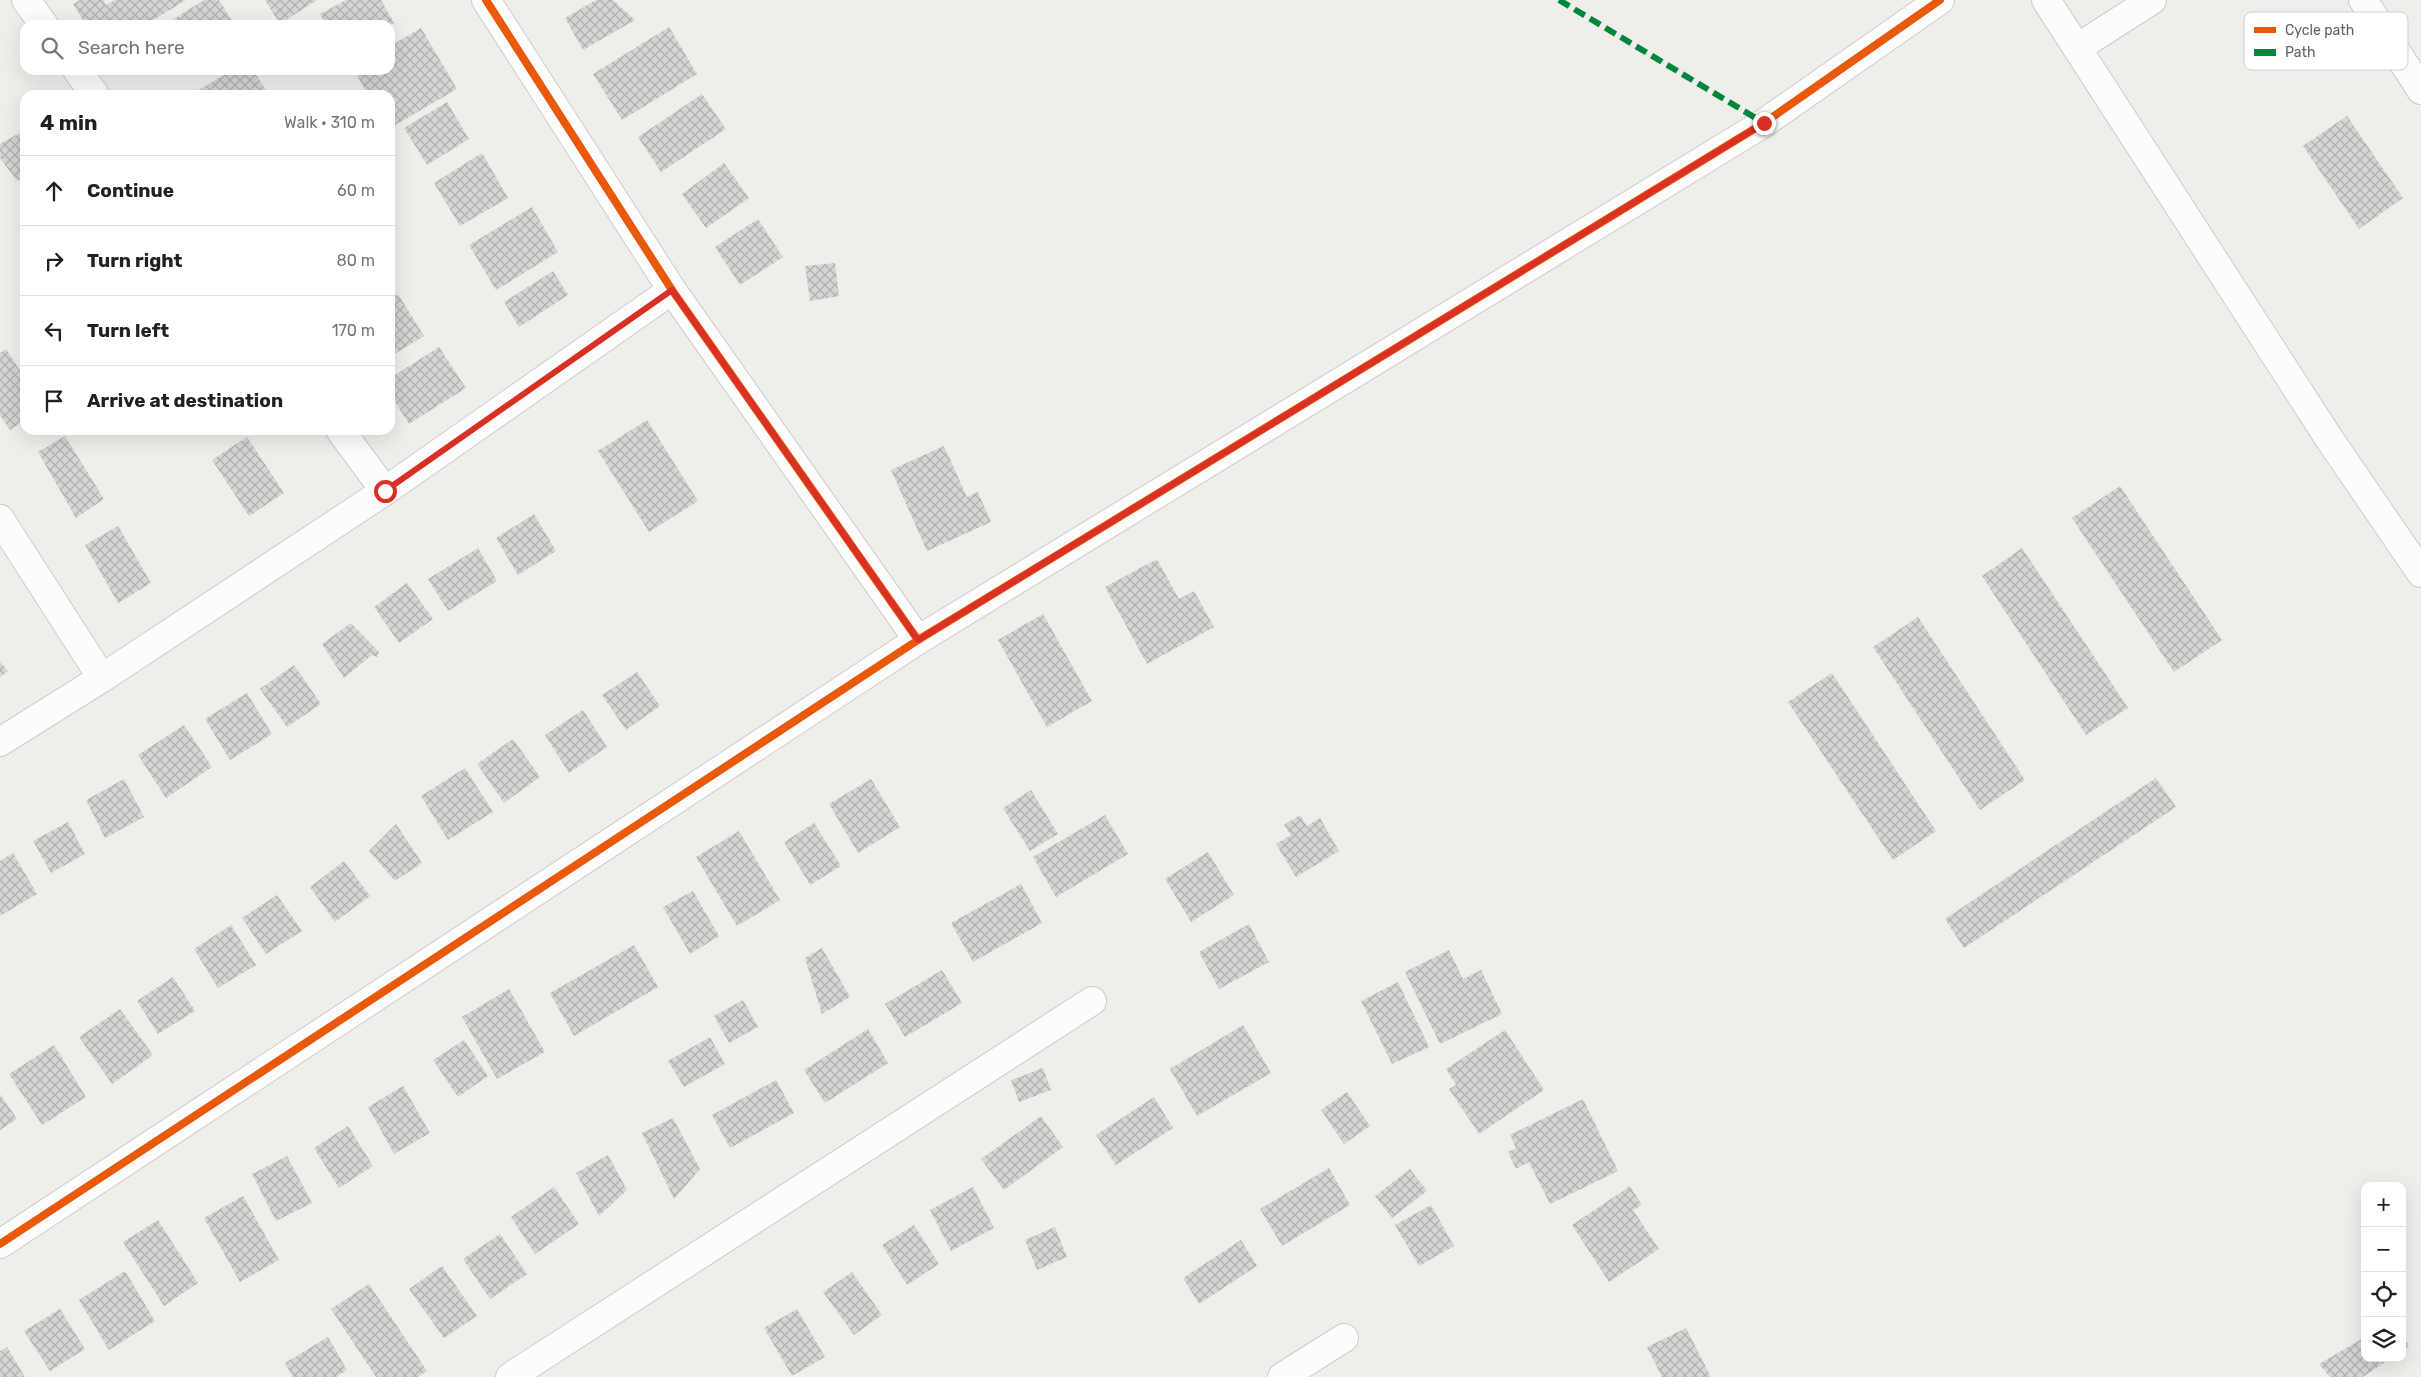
<!DOCTYPE html>
<meta charset="utf-8">
<style>
:root{--surface:#fff;--page:#f6f6f6;--text:#202124;--muted:#757577;--line:#e0e0e0}
body{margin:0;font-family:Rubik,sans-serif;background:var(--page);color:var(--text)}
.controls{position:absolute;right:15px;bottom:15px;display:grid;overflow:hidden;border-radius:10px;box-shadow:0 5px 20px #0002}
.controls button{width:45px;height:45px;display:grid;place-items:center;padding:0;border:0;border-bottom:1px solid var(--line);background:var(--surface);color:var(--text);font:25px sans-serif}
.stop{position:absolute;width:15px;height:15px;margin:-11px;border:4px solid #d93025;border-radius:50%;background:#fff}
.stop.end{background:#d93025;border-color:#fff;box-shadow:0 1px 5px #0008}
.list{margin:0;padding:0;list-style:none}
h2{display:flex;justify-content:space-between;align-items:center;height:65px;margin:0;padding:0 20px;font-size:21px}
h2 small{font-size:16px;font-weight:400;color:var(--muted)}
.list li{display:grid;grid-template-columns:32px 1fr auto;gap:15px;align-items:center;box-sizing:border-box;height:70px;padding:0 20px;border-top:1px solid var(--line)}
.list b{display:block;font-size:19px;white-space:nowrap}
.list em{font-size:16px;font-style:normal;color:var(--muted)}
.icon{flex:none;width:28px;height:28px;fill:none;stroke:currentColor;stroke-width:2;stroke-linecap:round;stroke-linejoin:round}
.map{position:relative;flex:none;width:2421px;height:1377px;overflow:hidden}
.search{position:absolute;background:var(--surface);box-shadow:0 5px 20px #0002;left:20px;top:20px;width:375px;height:55px;display:flex;align-items:center;gap:12px;box-sizing:border-box;padding:0 18px;border-radius:15px;color:var(--muted);font-size:19px}
.panel{position:absolute;background:var(--surface);box-shadow:0 5px 20px #0002;left:20px;top:90px;width:375px;height:345px;border-radius:15px}
.map>svg:first-child{display:block}
.building{fill:url(#building-cross-hatch)}
.lines{fill:none;stroke-linecap:round;stroke-linejoin:round}
.minor-casing{stroke:#cbcccc;stroke-width:30}
.minor{stroke:#fdfcfc;stroke-width:28}
.quiet{stroke:#00873e;stroke-width:6;stroke-dasharray:12 6;stroke-linecap:butt}
.cycleway-casing{stroke:#fff;stroke-width:11}
.cycleway{stroke:#e8590c;stroke-width:8}
.route{stroke:#d93025;stroke-width:6}
.key{fill:#fff;stroke:#cfd0d2;stroke-width:1}
.key-label{font-size:14px;fill:#5f6368}
</style>
<div class="map">
<svg width="2421" height="1377" viewBox="0 0 2421 1377">
<defs>
<pattern id="building-cross-hatch" width="8" height="8" patternUnits="userSpaceOnUse" patternTransform="scale(1.25)"><rect width="8" height="8" fill="#d6d5d3"/><path d="M0 0l8 8M0 8l8-8" fill="none" stroke="#b1b0af"/></pattern>
</defs>
<rect width="100%" height="100%" fill="#efeeea"/>
<path class="building" d="M80,0H103L106,5L115,0H186L145,25H86L73,4Z
M204,0H219L235,25H164Z
M265,0H317L280,24Z
M346,0H381L394,23L390,25H326L320,14Z
M596,0H613L635,20L583,50L565,18Z
M669,27L697,74L622,120L593,74Z
M421,28L457,89L390,128V95H368L354,70H390V46Z
M232,70H253L269,95H202L199,90Z
M702,94L726,129L661,172L638,137Z
M447,102L469,139L427,165L404,128Z
M2347,116L2403,198L2359,229L2303,146Z
M25,130V176L17,181L0,158V144Z
M482,153L508,198L460,226L434,183Z
M724,163L749,198L706,228L682,194Z
M532,207L558,252L496,290L469,245Z
M758,219L783,257L740,285L715,247Z
M835,263L839,296L810,301L805,266Z
M553,271L568,295L519,327L504,302Z
M398,294L424,336L390,357V299Z
M439,347L466,388L409,424L390,394V378Z
M6,349L25,378V420L10,430L0,415V353Z
M647,420L698,501L649,532L598,451Z
M65,436L104,499L76,518L38,452Z
M247,437L284,493L249,516L212,460Z
M944,446L967,497L978,492L991,522L927,551L891,470Z
M2120,486L2222,640L2174,672L2072,518Z
M534,514L556,551L518,575L496,538Z
M118,526L151,583L118,603L85,545Z
M478,548L497,581L448,611L428,579Z
M2022,548L2128,708L2086,735L1982,576Z
M1157,559L1179,599L1194,591L1214,627L1147,664L1105,587Z
M407,583L433,619L399,643L374,607Z
M1043,614L1092,701L1047,727L998,640Z
M1918,617L2025,780L1980,810L1873,647Z
M351,623L379,652L377,657L372,655L344,678L322,644Z
M0,662L8,671L0,677Z
M294,665L321,704L287,727L260,689Z
M637,672L660,706L626,730L602,695Z
M1832,673L1936,831L1893,860L1788,702Z
M247,693L272,734L230,760L205,719Z
M583,710L607,747L569,773L545,735Z
M184,725L212,767L166,798L138,755Z
M513,739L540,777L504,803L477,764Z
M465,768L493,812L448,840L421,796Z
M2156,778L2176,807L1964,948L1945,919Z
M124,779L144,817L105,838L86,800Z
M871,779L900,827L858,853L829,804Z
M1031,790L1058,834L1030,851L1003,808Z
M1105,815L1128,854L1056,897L1033,857Z
M1300,815L1307,826L1320,818L1339,851L1296,877L1276,844L1291,835L1284,825Z
M68,822L85,854L51,873L33,841Z
M814,823L841,866L810,885L784,842Z
M396,824L422,863L395,881L369,851Z
M739,831L780,900L737,926L696,857Z
M1208,852L1234,895L1191,922L1165,879Z
M13,853L37,894L0,916V861Z
M344,861L370,896L335,922L310,887Z
M1021,884L1042,923L973,962L951,923Z
M693,891L719,936L690,954L663,907Z
M277,895L302,931L266,954L242,918Z
M1249,924L1269,962L1219,989L1199,952Z
M231,925L256,965L218,988L194,949Z
M634,945L658,987L574,1036L550,993Z
M822,948L850,997L822,1014L805,958Z
M1449,950L1463,979L1481,970L1502,1014L1440,1044L1405,972Z
M942,970L962,1003L905,1037L885,1004Z
M173,977L195,1011L158,1034L137,1001Z
M1398,982L1429,1047L1392,1064L1361,1001Z
M509,989L545,1052L497,1079L462,1017Z
M743,1000L758,1027L729,1043L714,1016Z
M120,1009L153,1055L112,1084L79,1037Z
M1243,1025L1271,1073L1197,1116L1170,1069Z
M868,1029L888,1063L825,1103L804,1070Z
M1505,1030L1544,1090L1479,1134L1449,1089L1456,1085L1446,1069Z
M710,1037L725,1064L684,1087L668,1061Z
M464,1040L488,1076L458,1097L433,1060Z
M54,1045L86,1097L42,1125L9,1074Z
M1043,1068L1051,1090L1019,1102L1011,1080Z
M776,1080L794,1113L730,1148L712,1115Z
M403,1086L430,1133L394,1154L368,1107Z
M1347,1092L1370,1126L1344,1144L1321,1110Z
M0,1094L17,1119L0,1130Z
M1154,1097L1173,1128L1116,1165L1096,1135Z
M1583,1099L1618,1171L1550,1204L1529,1162L1516,1169L1508,1152L1516,1148L1510,1135Z
M1041,1116L1063,1147L1004,1190L981,1159Z
M673,1118L700,1169L674,1199L642,1133Z
M348,1126L373,1166L339,1188L314,1148Z
M608,1155L627,1190L599,1216L576,1173Z
M287,1156L312,1203L276,1221L252,1174Z
M1329,1168L1350,1205L1282,1246L1260,1209Z
M1410,1169L1427,1191L1392,1218L1375,1196Z
M1630,1186L1642,1205L1633,1210L1659,1249L1609,1282L1572,1225Z
M554,1187L579,1224L535,1254L511,1217Z
M973,1187L994,1228L951,1251L930,1210Z
M243,1196L279,1260L240,1282L204,1218Z
M1431,1205L1454,1246L1419,1266L1395,1225Z
M158,1220L198,1283L164,1306L123,1242Z
M914,1225L939,1264L907,1285L882,1245Z
M1055,1227L1067,1257L1037,1270L1025,1240Z
M500,1234L527,1274L490,1299L463,1259Z
M1241,1240L1257,1266L1199,1304L1183,1278Z
M442,1266L477,1316L444,1338L409,1289Z
M125,1271L155,1321L109,1350L79,1300Z
M852,1272L882,1315L854,1335L823,1292Z
M369,1284L427,1371L418,1377H376L331,1309Z
M60,1309L85,1349L50,1371L24,1331Z
M797,1309L825,1357L792,1376L764,1328Z
M1686,1328L1711,1377H1662L1647,1347Z
M2402,1334L2409,1346L2402,1351Z
M328,1337L347,1370L336,1377H293L285,1363Z
M2365,1337V1358H2391L2363,1377H2330L2319,1364Z
M7,1347L25,1377H0V1351Z"/>
<g class="lines">
<g class="minor-casing">
<path id="minor" d="M26,0L44,25
M486,0L672,290L918,640
M2046,0L2330,440L2421,573
M2363,0L2421,90
M2077,48L2152,0
M77,70L95,95
M340,430L385,491L672,290
M0,519L102,678
M0,742L102,678L385,491
M0,1244L918,640L1764,123L1940,0
M510,1377L1092,1001
M1282,1377L1344,1338"/>
</g>
<use href="#minor" class="minor"/>
<path class="quiet" d="M1559,0L1764,123"/>
<g class="cycleway-casing">
<path id="cycleway" d="M486,0L672,290L918,640
M0,1244L918,640L1764,123L1940,0"/>
</g>
<use href="#cycleway" class="cycleway"/>
</g>
<g class="lines">
<path class="route" d="M385,491L672,290L918,640L1764,123"/>
</g>
<rect x="2244" y="12" width="164" height="58" rx="8" class="key"/>
<rect x="2254" y="27" width="22" height="6" fill="#e8590c"/>
<rect x="2254" y="49" width="22" height="7" fill="#00873e"/>
<g class="key-label">
<text x="2285" y="35">Cycle path</text>
<text x="2285" y="57">Path</text>
</g>
</svg>
<div class="controls">
<button>+</button>
<button>−</button>
<button><svg class="icon" aria-label="locate" viewBox="0 0 24 24"><circle cx="12" cy="12" r="6"/><path d="M12 2v4M12 18v4M2 12h4M18 12h4"/></svg></button>
<button><svg class="icon" aria-label="layers" viewBox="0 0 24 24"><path d="M12 4l9 5-9 5-9-5zM3 14l9 5 9-5"/></svg></button>
</div>
<div class="stop" style="left:385px;top:491px"></div>
<div class="stop end" style="left:1764px;top:123px"></div>
<div class="search"><svg class="icon" aria-label="search" viewBox="0 0 24 24"><circle cx="10" cy="10" r="6"/><path d="M15 15l6 6"/></svg>Search here</div>
<section class="panel">
<h2>4 min<small>Walk · 310 m</small></h2>
<ul class="list">
<li><svg class="icon" aria-label="ahead" viewBox="0 0 24 24"><path d="M12 20V5M6 11l6-6 6 6"/></svg><div><b>Continue</b></div><em>60 m</em></li>
<li><svg class="icon" aria-label="right" viewBox="0 0 24 24"><path d="M7 20v-9h11M14 6l5 5-5 5"/></svg><div><b>Turn right</b></div><em>80 m</em></li>
<li><svg class="icon" aria-label="left" viewBox="0 0 24 24"><path d="M17 20v-9H6M10 6l-5 5 5 5"/></svg><div><b>Turn left</b></div><em>170 m</em></li>
<li><svg class="icon" aria-label="arrive" viewBox="0 0 24 24"><path d="M6 21V4h12l-3 4 3 4H6"/></svg><div><b>Arrive at destination</b></div></li>
</ul>
</section>
</div>
